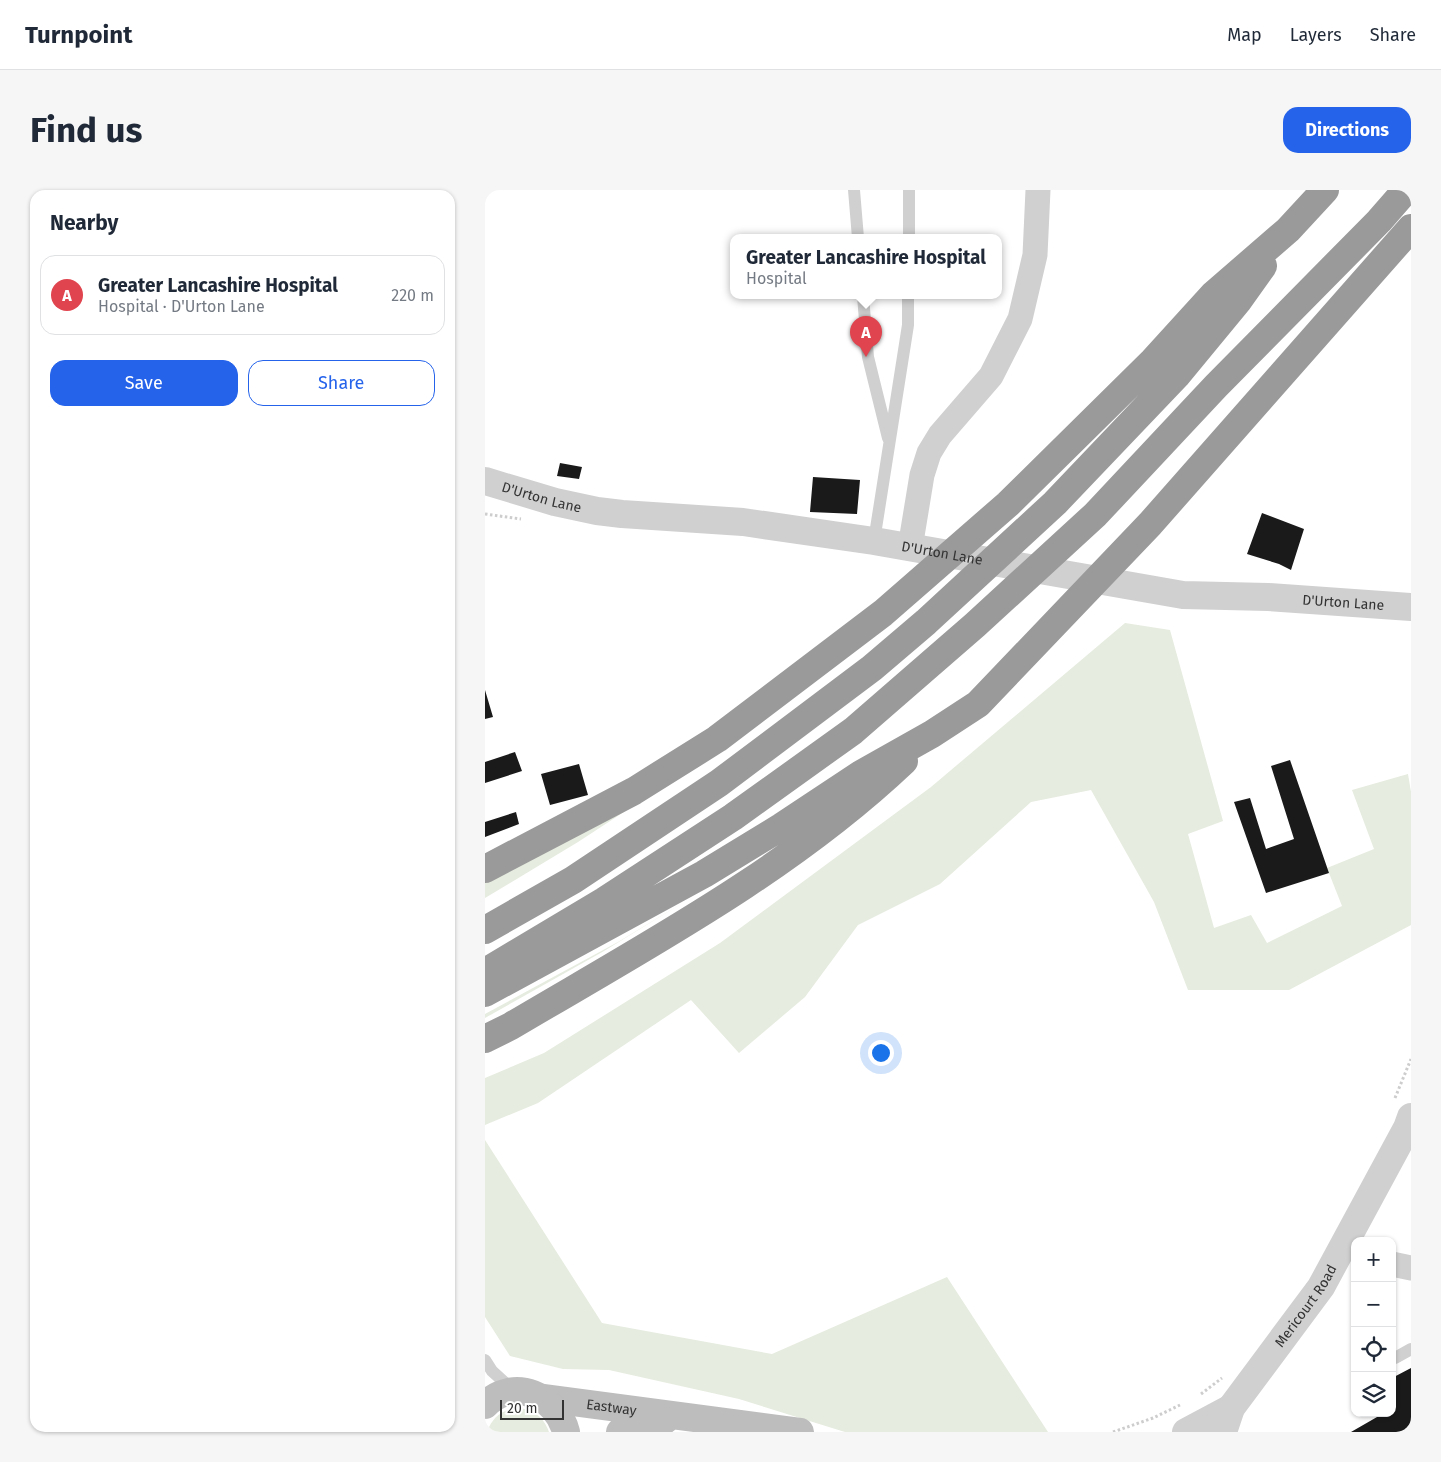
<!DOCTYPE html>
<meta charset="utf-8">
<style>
:root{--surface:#fff;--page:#f6f6f7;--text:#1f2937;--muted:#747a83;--line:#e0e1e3;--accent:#2563eb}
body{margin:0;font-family:"Fira Sans",sans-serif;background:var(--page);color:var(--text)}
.controls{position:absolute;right:15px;bottom:15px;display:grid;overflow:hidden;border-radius:10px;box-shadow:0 1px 4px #0004}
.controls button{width:45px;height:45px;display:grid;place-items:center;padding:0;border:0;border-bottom:1px solid var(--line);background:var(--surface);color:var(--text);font:25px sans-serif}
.scale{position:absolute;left:15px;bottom:12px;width:64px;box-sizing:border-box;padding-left:5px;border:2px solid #333;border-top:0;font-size:14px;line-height:18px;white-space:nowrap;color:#333;-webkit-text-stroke:4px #fff;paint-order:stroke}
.you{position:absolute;left:395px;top:862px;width:18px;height:18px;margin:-12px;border:4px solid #fff;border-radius:50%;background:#1a73e8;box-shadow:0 0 0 8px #1a73e833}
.badge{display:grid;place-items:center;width:32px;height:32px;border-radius:50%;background:var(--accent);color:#fff;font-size:16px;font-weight:700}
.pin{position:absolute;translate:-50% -41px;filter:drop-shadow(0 1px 2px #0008)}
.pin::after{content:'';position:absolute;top:26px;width:18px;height:15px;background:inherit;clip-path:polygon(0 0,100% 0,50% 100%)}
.popup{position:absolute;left:245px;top:44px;width:272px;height:65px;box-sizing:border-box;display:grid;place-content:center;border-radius:10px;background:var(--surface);filter:drop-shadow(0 1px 4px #0005);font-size:16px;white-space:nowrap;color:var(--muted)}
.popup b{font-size:19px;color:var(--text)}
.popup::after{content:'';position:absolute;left:50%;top:100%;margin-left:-10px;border:10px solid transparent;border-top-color:var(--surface)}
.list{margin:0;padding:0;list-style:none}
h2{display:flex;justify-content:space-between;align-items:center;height:65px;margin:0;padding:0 20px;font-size:21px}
h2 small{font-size:16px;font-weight:400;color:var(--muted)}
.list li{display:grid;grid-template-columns:32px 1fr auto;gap:15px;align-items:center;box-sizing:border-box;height:80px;margin:0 10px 10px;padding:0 10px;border:1px solid var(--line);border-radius:15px}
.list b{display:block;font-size:19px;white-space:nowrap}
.list p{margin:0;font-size:16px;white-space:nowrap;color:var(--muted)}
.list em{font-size:16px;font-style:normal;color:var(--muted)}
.actions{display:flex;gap:10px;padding:15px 20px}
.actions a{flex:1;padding:11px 0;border:1px solid var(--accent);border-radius:15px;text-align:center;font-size:18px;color:var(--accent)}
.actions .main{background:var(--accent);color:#fff}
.icon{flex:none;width:28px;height:28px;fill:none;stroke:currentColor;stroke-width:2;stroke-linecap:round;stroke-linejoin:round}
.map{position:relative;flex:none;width:926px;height:1242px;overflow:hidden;border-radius:15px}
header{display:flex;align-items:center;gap:30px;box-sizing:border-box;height:70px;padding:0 25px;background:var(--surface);border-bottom:1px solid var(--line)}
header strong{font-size:24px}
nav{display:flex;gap:28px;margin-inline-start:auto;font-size:18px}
.intro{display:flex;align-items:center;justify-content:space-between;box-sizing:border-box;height:120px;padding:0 30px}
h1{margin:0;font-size:35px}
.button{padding:12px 22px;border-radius:15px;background:var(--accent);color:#fff;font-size:18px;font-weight:700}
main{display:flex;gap:30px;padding:0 30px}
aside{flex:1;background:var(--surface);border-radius:15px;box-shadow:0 1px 4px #0004}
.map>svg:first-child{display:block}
.green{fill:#e6ecdf}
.building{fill:#1a1a1a}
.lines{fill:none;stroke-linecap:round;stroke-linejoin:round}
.path{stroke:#cdcdcd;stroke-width:3;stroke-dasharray:2.5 2.5;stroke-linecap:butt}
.service{stroke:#d0d0d0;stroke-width:12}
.minor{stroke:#d0d0d0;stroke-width:25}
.tertiary{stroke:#d0d0d0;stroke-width:28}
.secondary{stroke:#bdbdbd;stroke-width:28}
.motorway{stroke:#9a9a9a;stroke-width:28}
.labels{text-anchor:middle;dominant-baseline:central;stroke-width:5;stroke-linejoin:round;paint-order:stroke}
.street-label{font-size:14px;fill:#333;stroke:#fff}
</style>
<header>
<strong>Turnpoint</strong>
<nav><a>Map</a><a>Layers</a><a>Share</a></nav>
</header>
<div class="intro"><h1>Find us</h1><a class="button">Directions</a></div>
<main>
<aside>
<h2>Nearby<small></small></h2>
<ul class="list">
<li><span class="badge" style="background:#e0444e">A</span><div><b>Greater Lancashire Hospital</b><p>Hospital · D'Urton Lane</p></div><em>220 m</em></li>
</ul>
<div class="actions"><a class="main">Save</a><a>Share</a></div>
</aside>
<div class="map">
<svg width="926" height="1242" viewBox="0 0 926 1242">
<rect width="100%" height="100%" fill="#fff"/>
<path class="green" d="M640,433L685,440L738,631L703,644L729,738L766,725L782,753L857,716L842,678L889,659L867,600L923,584L926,602V735L804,800H703L669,712L606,600L546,612L455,694L373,735L320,807L254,863L206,810L53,913L0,935V888L59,863L235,753L446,597Z
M168,603L93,652L0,708V692Z
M209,706L119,761L0,828V824L133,752Z
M0,950L117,1133L287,1164L462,1087L563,1242H360L254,1209L124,1180L78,1179L25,1166L0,1127Z
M31,1218C47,1218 59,1227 64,1242H2C7,1228 16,1220 31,1218Z"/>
<path class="building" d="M75,273L97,277L94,289L72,286Z
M328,287L375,290L372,324L325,322Z
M777,323L819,339L806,380L794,374L762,364Z
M0,500L8,527L0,529Z
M30,562L37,581L0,593V572Z
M805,570L844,683L781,703L749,612L765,608L781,659L809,649L786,576Z
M94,574L103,605L65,615L56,584Z
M31,622L34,634L0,647V632Z
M926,1178V1242H866L899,1223H907V1188Z"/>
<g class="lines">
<path class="path" d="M0,324L36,329
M910,908L926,869
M716,1204L737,1188
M628,1242L668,1228L695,1215"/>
<path class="service" d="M369,0L373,48
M424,48V0
M378,106L383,167L403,248
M389,351L423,135V106
M910,1168L926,1159
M0,1170L7,1181L28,1200"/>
<path class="minor" d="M425,358L437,285L444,263L455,245L506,186L535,129L550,65L553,0
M907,1074L926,1078"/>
<g class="tertiary">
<path id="s1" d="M0,291L70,312L112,321L137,324L258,332L389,351L698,405L783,407L926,417"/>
<path d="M701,1242L746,1218"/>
<path id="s2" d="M738,1242L746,1218L836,1097L922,938L926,927"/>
</g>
<g class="secondary">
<path id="s3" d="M58,1208L315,1242"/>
<path d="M0,1215C29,1186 72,1206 81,1242"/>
<path d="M135,1242L180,1230"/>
</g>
<path class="motorway" d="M0,679L149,601L232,549L398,423L523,314L668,171L729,104L803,40L840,0
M0,740L88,690L234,593L387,478L441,432L570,313L692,185L753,111L778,76
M0,782L119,711L248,627L368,541L490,435L610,325L731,196L894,31L921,0
M0,803L219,684L296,637L376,584L447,544L493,514L665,334L926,38
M0,849L26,836C161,756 304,680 419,571"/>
</g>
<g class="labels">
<g class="street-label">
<text stroke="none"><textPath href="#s1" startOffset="59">D'Urton Lane</textPath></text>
<text stroke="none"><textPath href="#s1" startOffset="464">D'Urton Lane</textPath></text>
<text stroke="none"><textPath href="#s1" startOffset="869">D'Urton Lane</textPath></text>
<text stroke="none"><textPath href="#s2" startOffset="152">Mericourt Road</textPath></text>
<text stroke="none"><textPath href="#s3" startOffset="69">Eastway</textPath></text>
</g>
</g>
</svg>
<div class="controls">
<button>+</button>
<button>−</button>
<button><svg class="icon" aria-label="locate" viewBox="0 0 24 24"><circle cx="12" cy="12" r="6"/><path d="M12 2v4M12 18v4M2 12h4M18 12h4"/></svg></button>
<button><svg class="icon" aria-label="layers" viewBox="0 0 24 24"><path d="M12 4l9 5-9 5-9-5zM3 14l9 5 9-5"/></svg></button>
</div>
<div class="scale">20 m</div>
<div class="you"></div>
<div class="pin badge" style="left:381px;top:167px;background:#e0444e">A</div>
<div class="popup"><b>Greater Lancashire Hospital</b>Hospital</div>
</div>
</main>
